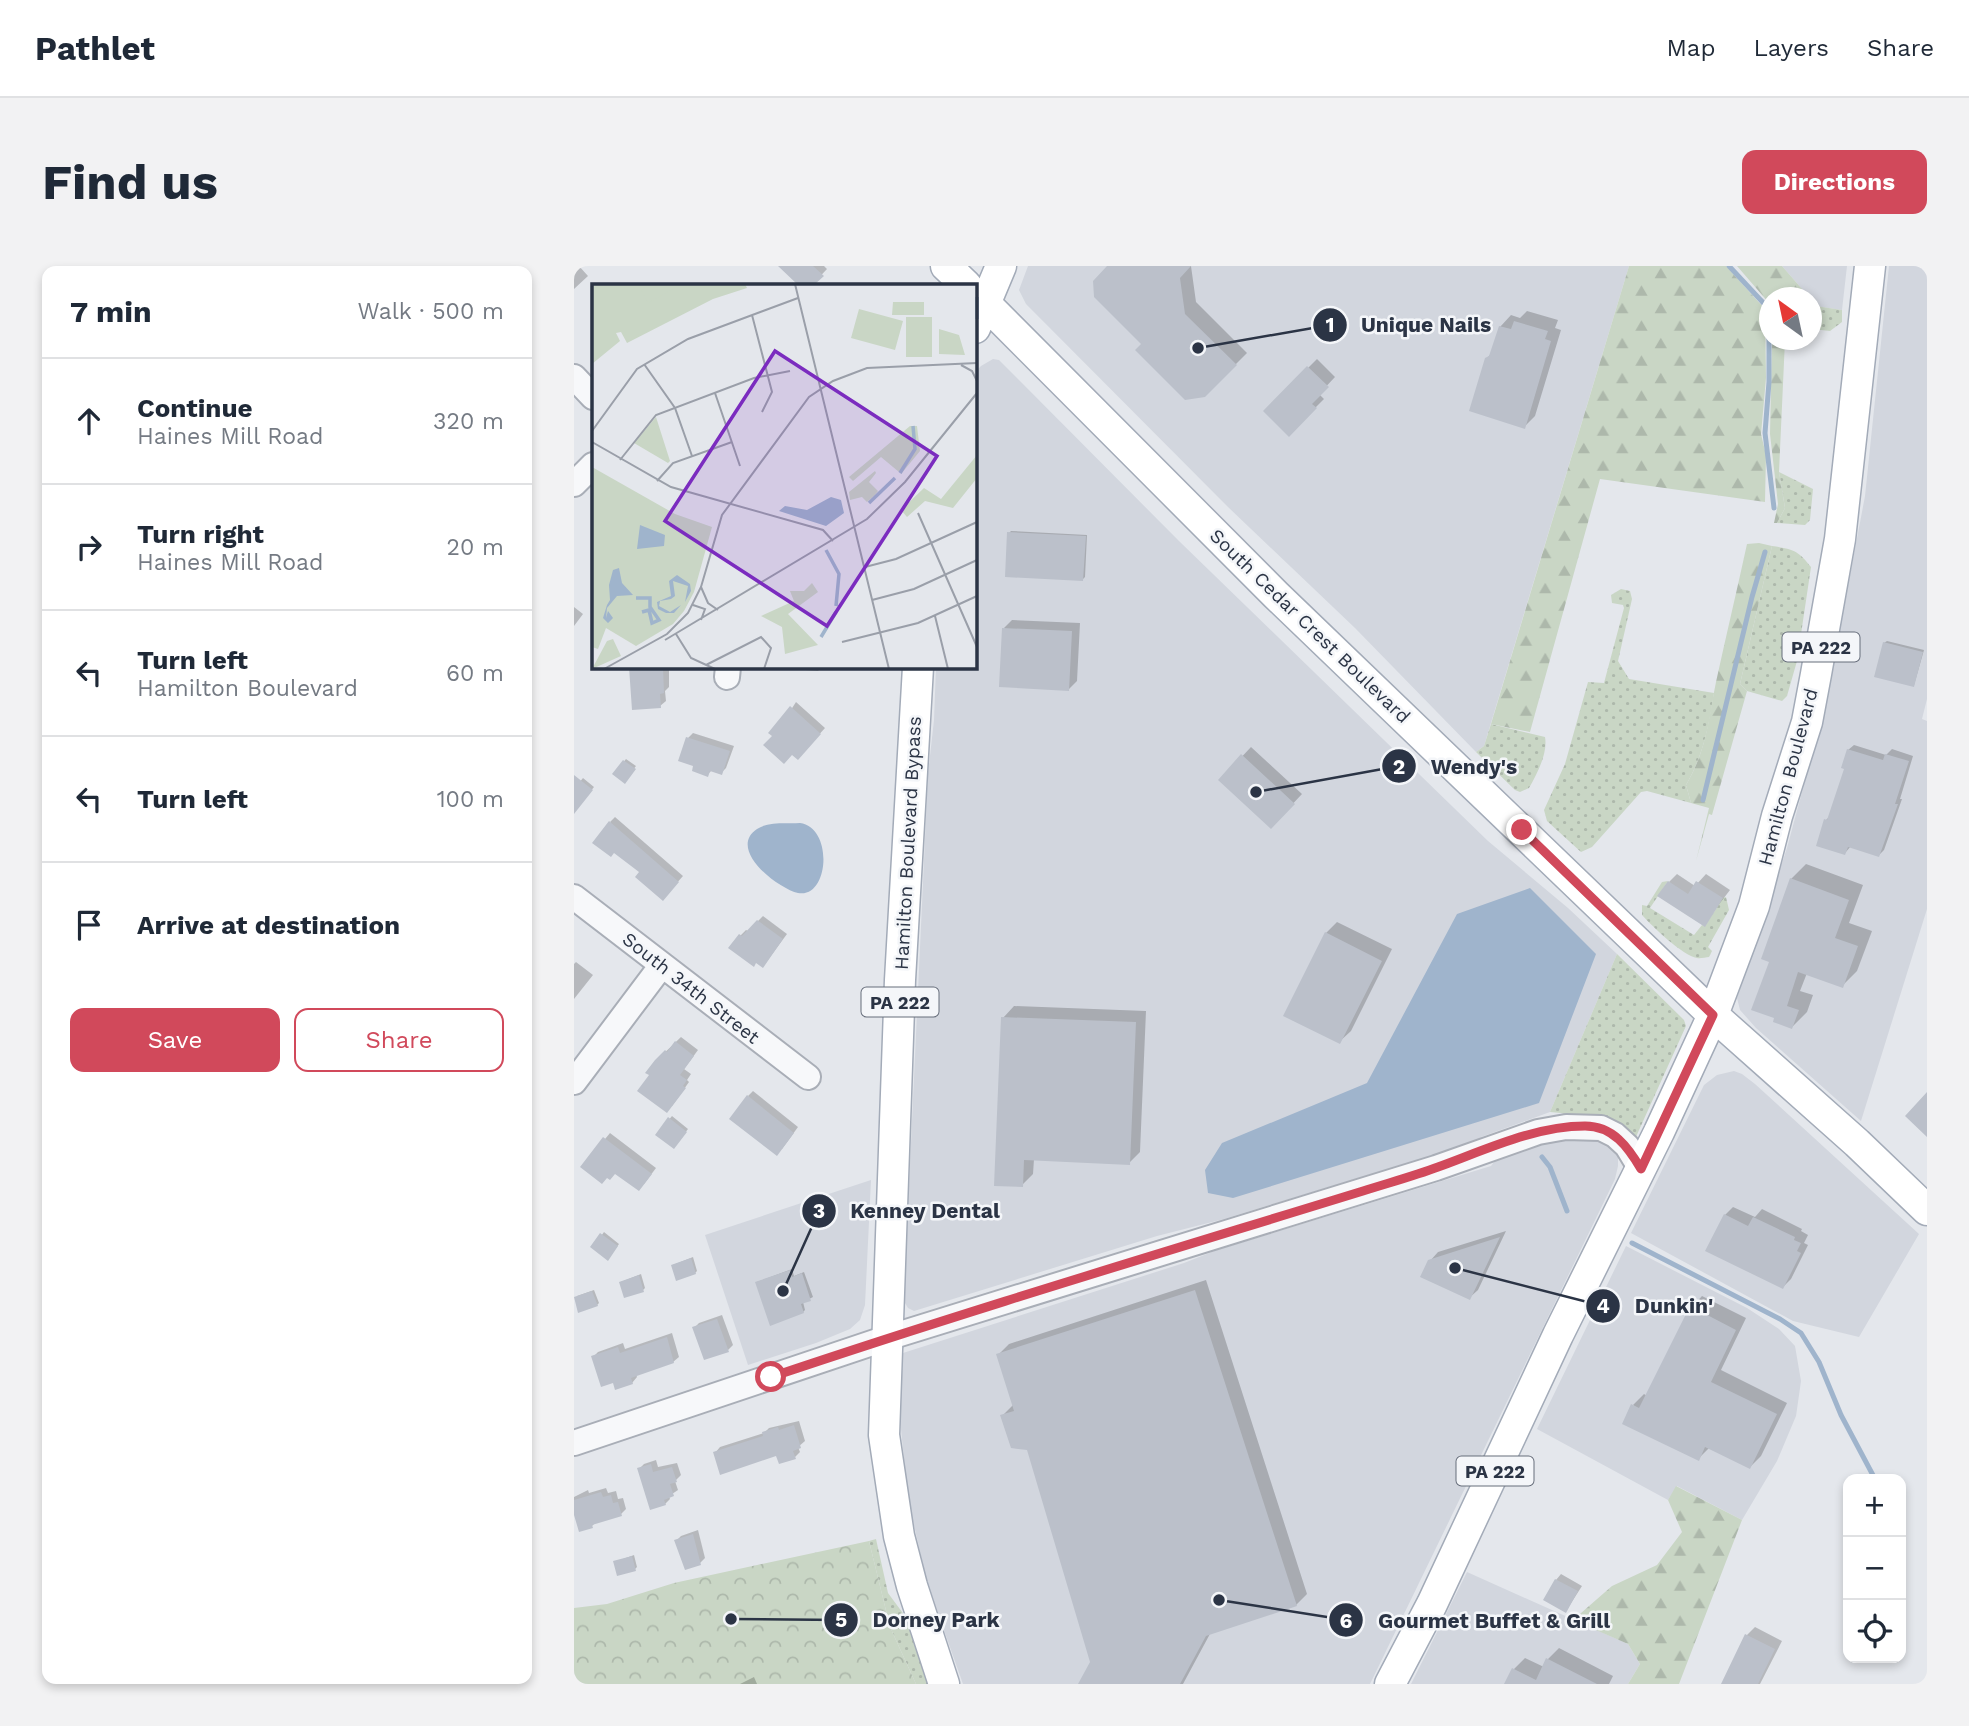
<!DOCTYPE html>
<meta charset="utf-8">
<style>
:root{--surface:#fff;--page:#f2f2f3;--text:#1f2937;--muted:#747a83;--line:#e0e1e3;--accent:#d1495b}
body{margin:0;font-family:"Work Sans",sans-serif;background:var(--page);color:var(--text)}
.controls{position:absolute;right:21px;bottom:21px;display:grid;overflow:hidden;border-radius:14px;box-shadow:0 4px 10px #0003}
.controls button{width:63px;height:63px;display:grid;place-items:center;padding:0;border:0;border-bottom:2px solid var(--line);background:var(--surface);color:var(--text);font:35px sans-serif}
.compass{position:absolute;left:1185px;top:21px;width:63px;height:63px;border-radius:50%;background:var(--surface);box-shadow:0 4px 10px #0003;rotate:327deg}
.stop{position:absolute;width:21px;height:21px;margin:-16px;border:5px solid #d1495b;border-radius:50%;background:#fff}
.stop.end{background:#d1495b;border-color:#fff;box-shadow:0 2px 7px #0008}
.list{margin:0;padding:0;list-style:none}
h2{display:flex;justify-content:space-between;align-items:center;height:91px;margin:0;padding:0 28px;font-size:30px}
h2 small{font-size:23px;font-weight:400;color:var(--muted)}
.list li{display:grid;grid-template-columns:46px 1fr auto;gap:21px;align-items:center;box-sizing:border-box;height:126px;padding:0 28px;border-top:2px solid var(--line)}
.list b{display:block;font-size:26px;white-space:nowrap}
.list p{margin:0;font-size:23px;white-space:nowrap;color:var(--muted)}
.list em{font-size:23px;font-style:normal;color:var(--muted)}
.actions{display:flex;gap:14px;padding:21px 28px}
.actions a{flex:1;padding:16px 0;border:2px solid var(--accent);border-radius:14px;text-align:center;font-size:24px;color:var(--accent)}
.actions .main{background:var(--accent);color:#fff}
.icon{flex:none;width:38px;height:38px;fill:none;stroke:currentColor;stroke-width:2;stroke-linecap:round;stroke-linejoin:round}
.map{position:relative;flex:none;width:1353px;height:1418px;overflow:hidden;border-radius:14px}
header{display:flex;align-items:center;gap:42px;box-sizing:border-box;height:98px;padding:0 35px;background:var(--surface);border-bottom:2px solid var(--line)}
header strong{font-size:33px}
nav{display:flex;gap:38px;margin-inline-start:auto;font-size:24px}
.intro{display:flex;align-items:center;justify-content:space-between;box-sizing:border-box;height:168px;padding:0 42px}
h1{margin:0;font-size:49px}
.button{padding:18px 32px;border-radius:14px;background:var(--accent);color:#fff;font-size:24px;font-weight:700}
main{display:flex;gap:42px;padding:0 42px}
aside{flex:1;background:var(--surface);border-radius:14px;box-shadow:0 4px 10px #0003}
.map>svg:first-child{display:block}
.built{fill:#d2d6de}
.grass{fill:url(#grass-dots)}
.forest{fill:url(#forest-firs)}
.park{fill:url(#park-crowns)}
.water{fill:#9fb4cc}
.shadow{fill:#0003}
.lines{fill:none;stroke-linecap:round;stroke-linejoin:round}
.stream{stroke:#9fb4cc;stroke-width:5}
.building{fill:#bbc0ca}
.minor-casing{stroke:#a9aeb7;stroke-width:28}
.major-casing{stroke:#a3abb8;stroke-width:33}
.minor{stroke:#f7f8fa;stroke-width:24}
.major{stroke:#fff;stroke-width:30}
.route{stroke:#d1495b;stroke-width:9}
.labels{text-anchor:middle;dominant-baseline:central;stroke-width:5;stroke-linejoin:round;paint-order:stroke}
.shield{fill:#f4f6f9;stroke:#676e7b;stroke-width:2}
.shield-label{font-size:18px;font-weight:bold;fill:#2b3445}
.street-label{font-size:19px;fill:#2b3445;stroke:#f4f6f9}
.inset-river{fill:none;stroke:#9fb4cc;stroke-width:3.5}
.inset-road{fill:none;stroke:#9a9fa9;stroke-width:2}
.view{fill:#7b2cbf;fill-opacity:0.15;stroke:#7b2cbf;stroke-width:3.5}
.inset-edge{fill:none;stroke:#2b3445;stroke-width:3.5}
.leader{fill:none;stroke:#2b3445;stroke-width:2.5}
.callout-dot{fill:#2b3445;stroke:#f4f6f9;stroke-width:2.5}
.mark-label{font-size:21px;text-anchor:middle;font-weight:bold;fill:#fff}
.callout-label{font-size:21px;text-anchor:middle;font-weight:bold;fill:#2b3445;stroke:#f4f6f9;stroke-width:5;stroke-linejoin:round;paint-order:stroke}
</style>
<header>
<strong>Pathlet</strong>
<nav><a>Map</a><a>Layers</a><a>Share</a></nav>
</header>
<div class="intro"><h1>Find us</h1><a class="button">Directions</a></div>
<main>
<aside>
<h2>7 min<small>Walk · 500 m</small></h2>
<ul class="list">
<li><svg class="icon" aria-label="ahead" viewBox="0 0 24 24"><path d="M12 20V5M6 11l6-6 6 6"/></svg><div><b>Continue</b><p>Haines Mill Road</p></div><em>320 m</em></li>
<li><svg class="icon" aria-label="right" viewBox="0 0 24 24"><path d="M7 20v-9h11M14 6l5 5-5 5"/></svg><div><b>Turn right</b><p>Haines Mill Road</p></div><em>20 m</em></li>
<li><svg class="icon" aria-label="left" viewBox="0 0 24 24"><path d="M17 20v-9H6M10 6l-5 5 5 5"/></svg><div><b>Turn left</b><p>Hamilton Boulevard</p></div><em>60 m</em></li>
<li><svg class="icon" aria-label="left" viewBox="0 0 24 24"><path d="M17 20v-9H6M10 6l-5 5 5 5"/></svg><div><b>Turn left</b></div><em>100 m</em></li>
<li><svg class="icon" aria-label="arrive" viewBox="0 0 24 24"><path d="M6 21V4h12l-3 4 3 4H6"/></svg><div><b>Arrive at destination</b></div></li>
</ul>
<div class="actions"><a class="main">Save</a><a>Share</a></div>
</aside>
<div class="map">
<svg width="1353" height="1418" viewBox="0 0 1353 1418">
<defs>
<pattern id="grass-dots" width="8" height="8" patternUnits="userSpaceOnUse" patternTransform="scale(1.75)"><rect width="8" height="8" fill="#c9d6c5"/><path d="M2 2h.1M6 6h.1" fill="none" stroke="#adb8ab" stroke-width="1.8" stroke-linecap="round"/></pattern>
<pattern id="forest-firs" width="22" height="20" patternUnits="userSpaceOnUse" patternTransform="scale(1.75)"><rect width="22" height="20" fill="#c9d6c5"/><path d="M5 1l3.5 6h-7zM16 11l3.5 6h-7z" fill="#adb8ab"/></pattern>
<pattern id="park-crowns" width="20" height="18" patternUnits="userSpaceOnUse" patternTransform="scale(1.75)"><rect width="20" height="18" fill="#c9d6c5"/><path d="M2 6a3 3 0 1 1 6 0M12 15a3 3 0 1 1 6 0" fill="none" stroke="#adb8ab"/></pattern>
</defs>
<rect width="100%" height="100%" fill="#e4e7ec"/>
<path class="built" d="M454,0H1055L910,480L902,486L781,362L654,241L452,38L445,24Z
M1208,0H1273L1268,44L1241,40L1238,32L1235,31Z
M1315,0H1353V433L1348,453L1353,455V643L1287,855L1182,762L1166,744L1163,732L1213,582L1252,437L1291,230Z
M419,93L425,94L605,275L914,575L994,642L1043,688L976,846L907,871L905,875L650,953L583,970L340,1045L334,1042L331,1037L330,1029L354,508L360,454L362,401H401V114L402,105L407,100Z
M1160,805L1168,808L1181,818L1345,968L1285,1071L1219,1055L1057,967L1130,819L1143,809Z
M1014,869L1038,880L1044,891V900L1041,913L796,1418H389L353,1316L334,1233L326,1153L329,1087L610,997L643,984L917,900L929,884Z
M297,914L291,1039L286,1054L276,1063L242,1077L174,1099L131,969Z
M1052,980L1173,1042L1205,1063L1221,1080L1227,1115L1222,1150L1203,1195L1168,1254L1103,1220L1094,1234L963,1163Z
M893,1306L1054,1378L1066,1398L1054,1418H837Z"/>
<path class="grass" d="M1238,35L1242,40L1268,44V56L1256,65L1238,63Z
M1205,206L1239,223L1236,254L1231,259L1203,257L1211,242Z
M1198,280C1219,283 1224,284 1237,301L1223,395L1213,430L1208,435L1173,425L1166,418Z
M1047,323L1056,325L1058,333L1044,395L1055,413L1140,427C1135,460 1129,490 1112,519L1117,537L1073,525L1067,526L1018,581L1007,586L973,555L970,544L991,498L1014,416L1030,417L1050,342L1049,339L1038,337L1037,329Z
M917,458L971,471C974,487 963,508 955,522L946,526L941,524L902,486L910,480Z
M1094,615L1076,642L1120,669L1128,659L1131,660L1149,632L1152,631L1155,644L1134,681L1138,685L1135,691C1132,691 1126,693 1123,692C1109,690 1078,660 1068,649V639L1073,640L1088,616Z
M1043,688L1110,754L1112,760L1061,873L987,847L976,846Z
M302,1273L314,1327L331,1350L356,1418H342L316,1361L295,1275Z"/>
<path class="forest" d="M1055,0H1152L1191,43L1192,112L1187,168L1192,189L1191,236L1026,213L956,466L917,458Z
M1163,0H1208L1235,31L1196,32L1195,37Z
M1198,74H1211L1205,206L1211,242L1203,257H1200L1204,238L1196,168Z
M1185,277L1198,280L1166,418L1173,425L1138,549L1135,548L1122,595L1135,542L1117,537L1112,519C1133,483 1134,455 1142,416C1152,370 1163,324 1173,278Z
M1102,1220L1168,1254L1105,1418H1054L1066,1398L1054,1378L999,1354L1038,1320L1083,1299L1108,1266L1094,1234Z"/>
<path class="park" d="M295,1275L316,1361L342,1418H0V1342L33,1338L100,1317Z"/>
<path class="water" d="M226,557C260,562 255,633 224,627C203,622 153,583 183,563C195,555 212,558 226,557Z
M956,622L1022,688L965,837L659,932L634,927L631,904L648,877L793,817L883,648Z"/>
<path class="shadow" d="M0,0H5L14,10L0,23Z
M208,0H250L253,3L238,19H230Z
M536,0H617L622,36L673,87L630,130L569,78Z
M953,45L984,54L981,62L987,64L961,150L950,161L912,93L918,87L926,61L937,49L946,52Z
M743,93L761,111L745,128L750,133L715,168L691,145Z
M437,265L513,269L511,311L509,313L435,267Z
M0,341L9,348L0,360Z
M438,354L506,357L503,415L495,423L430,362Z
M1313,375L1350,384L1340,419L1310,377Z
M56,401H95V421L91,425L92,435L86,440L60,442Z
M219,401H248L244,405L219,403Z
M222,436L251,462L224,492L200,470Z
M119,467L160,480L152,502L147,507L138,504L133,509L122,499L114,472Z
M1280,479L1312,489L1318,483L1339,490L1326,533H1328L1310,584L1305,589L1277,580L1271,587L1252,554L1257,549L1272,502L1274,484Z
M677,481L728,528L697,561L646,514Z
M52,493L62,500L50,515L40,508Z
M9,512L20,521L0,546V523Z
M41,551L109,610L94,627L68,606L36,556Z
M1232,598L1289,619L1275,657L1298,665L1283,705L1268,720L1233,707L1226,725L1239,729L1233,746L1218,761L1197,695L1217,613Z
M1103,608L1121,620L1132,608L1156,624L1130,658L1095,616Z
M189,650L213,668L193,695L157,682L167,669L172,664L174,665Z
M763,656L818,683L777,765L765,776L752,667Z
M2,696L19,709L0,733V698Z
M440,740L572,745L566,886L555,897L460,893L459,908L448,919L429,752Z
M107,771L124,784L110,803L117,808L113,814L115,816L98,840L77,809L82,795Z
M179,825L224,861L208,883L174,830Z
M98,850L114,863L100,881L83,868Z
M36,867L82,902L70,918L42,906L8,901Z
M1159,941L1181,951L1188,943L1228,963L1227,965L1234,969L1230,977L1234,979L1217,1013L1209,1021L1151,949Z
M932,965L904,1024L895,1032L856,995L864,986Z
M30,966L45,978L36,990L19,981Z
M119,991L123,1005L121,1007L99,999Z
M218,1003L220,1010L230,1006L239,1031L229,1036L231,1044L229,1046L183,1016Z
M67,1008L71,1022L69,1024L47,1016Z
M632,1014L733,1328L722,1339L637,1366L609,1418H506L518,1396L454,1183L428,1150L440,1138L424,1089L435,1078Z
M20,1024L25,1037L23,1039L3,1030Z
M1128,1030L1172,1052L1147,1104L1213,1137L1187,1190L1176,1201L1136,1181L1124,1193L1059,1139L1070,1128L1073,1130L1117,1042Z
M148,1049L159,1079L154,1084L120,1062L125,1057Z
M98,1067L105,1091L99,1096L62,1108L63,1111L58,1117L40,1115L19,1091L24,1086L49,1077L51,1083Z
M225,1155L231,1175L224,1181L226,1186L221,1191L203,1188L141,1187L146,1181L190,1167L195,1162Z
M82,1194L84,1201L103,1197L107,1209L101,1215L104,1224L95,1230L96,1233L91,1238L65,1203L70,1198Z
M32,1222L34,1227L42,1225L44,1233L49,1232L52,1243L47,1248L22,1256L18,1260L0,1243V1231L14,1224L15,1227Z
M124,1264L131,1292L126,1297L102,1275L107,1270Z
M60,1289L63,1301L61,1303L41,1296Z
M987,1308L1008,1320L992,1345L982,1314Z
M1181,1361L1208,1375L1186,1418H1149L1173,1369Z
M985,1382L1039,1410L1035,1418H932L940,1403L951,1392L970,1401L974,1393Z
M180,1411L183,1418H166Z"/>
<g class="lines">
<path class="stream" d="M1155,0L1195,43V116L1191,167L1200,242
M1129,534L1178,331L1191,286
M968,891L976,901L993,945
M1058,977L1206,1053L1227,1067L1245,1096L1267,1149L1301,1213
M1327,1261L1329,1266"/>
</g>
<path class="building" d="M204,0H239L250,10L240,19H224Z
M533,0H617L606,12L611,48L663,99L631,131L611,134L561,84L567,78L520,31L519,15Z
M940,55L974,65L971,73L977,75L951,163L895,145L911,92L915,90L925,60L937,63Z
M733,100L755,121L738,138L743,142L715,171L689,145Z
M433,266L512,270L509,315L431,311Z
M428,362L498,365L495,425L425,421Z
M1309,376L1349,386L1340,421L1300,411Z
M55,401H89L90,427L86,428L87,442L58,444Z
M216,440L247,468L224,494L218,489L210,498L189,479L198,470L194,467Z
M112,471L156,485L148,509L136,505L134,511L118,505L119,500L104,495Z
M1273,483L1309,494L1311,488L1335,495L1321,538H1324L1305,591L1274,581L1271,589L1242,580L1250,553L1253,554L1270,503L1267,502Z
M667,488L721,538L697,563L644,514Z
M49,494L62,503L51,518L38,508Z
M0,509L19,524L0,548Z
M35,555L105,616L89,635L61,611L65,606L40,587L37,591L18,577Z
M1216,612L1275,634L1261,672L1284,680L1269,722L1224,706L1213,740L1225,744L1218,763L1199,756L1200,752L1177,744L1195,696L1187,693Z
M1094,615L1114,628L1122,615L1149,632L1131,661L1083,630Z
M183,654L209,673L189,702L182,697L180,701L154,682L165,668L168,670Z
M751,666L808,695L766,778L709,750Z
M427,751L562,756L556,899L450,894L449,921L420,920Z
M101,775L120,790L106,809L113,814L109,820L112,822L93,847L63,825L75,809L71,807L81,794L91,784L93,786Z
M1353,826V871L1331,850Z
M173,829L220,867L203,890L155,853Z
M94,851L113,866L100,883L81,869Z
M29,871L78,908L65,925L41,908L36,914L33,912L28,918L6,901Z
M1150,948L1174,960L1179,951L1221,971L1220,974L1227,977L1223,985L1227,987L1209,1023L1131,985Z
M26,967L44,980L34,995L16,981Z
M926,971L896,1034L846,1011L854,994Z
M117,992L122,1008L102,1015L97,999Z
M216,1004L218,1011L228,1007L237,1035L227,1038L230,1047L196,1060L181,1016Z
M65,1009L70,1026L50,1032L45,1016Z
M621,1024L723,1340L632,1370L606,1418H504L516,1396L453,1184L437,1182L426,1149L440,1145L422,1088Z
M18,1025L24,1040L4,1047L0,1031Z
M1116,1040L1162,1064L1137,1116L1203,1148L1176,1203L1131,1181L1125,1195L1048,1158L1057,1138L1065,1142Z
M143,1053L155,1086L130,1094L118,1061Z
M93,1071L100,1097L57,1112L59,1118L41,1124L39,1117L27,1121L17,1090L44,1081L46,1087Z
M220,1159L227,1182L219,1185L222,1193L205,1198L202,1190L146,1209L139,1186L189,1170L188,1166L204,1161L205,1164Z
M77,1198L79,1206L98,1201L103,1216L96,1218L100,1230L90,1234L92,1239L76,1244L63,1202Z
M27,1226L29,1231L37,1229L39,1237L44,1236L48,1250L18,1259L19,1262L5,1266L0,1249V1234Z
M119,1268L127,1299L111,1304L100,1274Z
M58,1290L62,1305L43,1310L39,1295Z
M981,1313L1004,1325L992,1347L969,1334Z
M1171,1368L1201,1383L1184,1418H1147Z
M972,1392L1023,1418H930L938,1402L962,1414Z"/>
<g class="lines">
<g class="minor-casing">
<path id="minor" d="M0,111L19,131
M0,218L19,199
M153,411L154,401
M0,631L234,811
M0,816L88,699
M0,1177L313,1072L862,902L964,866L992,861L1027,862L1041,869L1053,880L1067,903"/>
</g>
<g class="major-casing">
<path id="major" d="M372,0L392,19
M401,27L702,329L1139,749L1283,877L1353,944
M401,62L427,0
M344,401L326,714L310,1169L325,1270L338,1320L370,1418
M816,1418L858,1338L984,1069L1085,866L1139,749L1180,640L1203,550L1233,456L1242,408L1266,273L1296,0"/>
</g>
<use href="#minor" class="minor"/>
<use href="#major" class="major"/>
</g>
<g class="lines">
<path class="route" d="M197,1111C393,1045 591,986 789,925C814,917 840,910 864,901C911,884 961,860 1011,860C1039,860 1054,881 1067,903L1139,749L948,564"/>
</g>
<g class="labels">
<g class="shield">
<rect x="1208.5" y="366.5" width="77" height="29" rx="5"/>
<rect x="287.5" y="721.5" width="77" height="29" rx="5"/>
<rect x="882.5" y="1190.5" width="77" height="29" rx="5"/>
</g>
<g class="shield-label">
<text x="1247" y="381">PA 222</text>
<text x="326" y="736">PA 222</text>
<text x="921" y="1205">PA 222</text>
</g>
<g class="street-label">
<text transform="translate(736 360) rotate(44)">South Cedar Crest Boulevard</text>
<text transform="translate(1214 511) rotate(-75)">Hamilton Boulevard</text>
<text transform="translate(334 577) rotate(-87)">Hamilton Boulevard Bypass</text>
<text transform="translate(117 722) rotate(38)">South 34th Street</text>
</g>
</g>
<g transform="translate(18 18)">
<rect width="385" height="385" fill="#e4e7ec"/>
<path d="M283,187L284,189L277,198L286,207L283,211L275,218L270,213L258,216L257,208ZM21,355L29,372L0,385L15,357Z" fill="#c9d6c5"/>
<path d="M318,142H325L328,167L309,190L311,183L307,188L289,173L261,197L257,193ZM385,171V194L361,224L333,217L315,233L309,226L332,204L349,215ZM220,299L226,308L196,330L226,361L193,370L190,343L169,332L202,317L198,307H212Z" fill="#c9d6c5"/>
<path d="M0,0H153L155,4L121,15L35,59L29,48L24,49L28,57L0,80ZM64,133L78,177L76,179L42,159ZM0,183L83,230L120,243L102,308L92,327L81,340L44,362L14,344L6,365L0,363Z" fill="#c9d6c5"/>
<path d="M46,0H79L81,5L56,19ZM301,18H332V31H300ZM267,25L311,37L303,66L259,54ZM314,33H340V73H314ZM347,45L367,51L373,71L347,70Z" fill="#c9d6c5"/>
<path d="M239,213L249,216L252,229L234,242L187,227L193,222L215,226ZM48,241L73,251L72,262L45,265ZM27,284L30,299L41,311L25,312L15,324L14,334L16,327L21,334L16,339L11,334L15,321L18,316L17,301L21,286ZM85,291L98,300L99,307L93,318L96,302L81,297L83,312L79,315L68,317L67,322L78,328L89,321L82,329H74L66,325L65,318L79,312L77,297Z" fill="#9fb4cc"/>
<path class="inset-river" d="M385,13V35M308,189L323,165L321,142M277,219L303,194M234,266L247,290L244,322M44,314H58V323L67,336L60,339L57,326L50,328M229,353L244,328"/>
<path class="inset-road" d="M203,0L297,385M160,31L180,108L170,128M52,80L83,124L100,172M369,81L380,87L385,97M123,109L148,182M0,147L45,85L96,55L206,14M0,158L79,203L231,246L241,257M28,176L64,131L162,94L198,87M65,197L81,179L140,158M326,229L385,363M273,283L304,275L385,238M109,303L116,319L126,326M280,316L322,305L385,276M101,321L113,325L109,336M343,332L356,385M84,350L99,374L123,385M73,356L275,235L313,198L385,109M250,358L326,339L385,312M114,381L169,353L179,364L172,385M12,385L75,350L96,329L109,303L130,231L217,113L241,97L275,84L385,79"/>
<path class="view" d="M183,67L345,172L235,342L73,237Z"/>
<rect width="385" height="385" class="inset-edge"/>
</g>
<path class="leader" d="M624 82L756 59M682 526L825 500M209 1025L245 945M881 1002L1029 1040M157 1353L267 1354M645 1334L772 1354"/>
<g class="callout-dot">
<circle cx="624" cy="82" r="7"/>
<circle cx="682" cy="526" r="7"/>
<circle cx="209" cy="1025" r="7"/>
<circle cx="881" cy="1002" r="7"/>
<circle cx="157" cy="1353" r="7"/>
<circle cx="645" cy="1334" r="7"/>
<circle cx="756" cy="59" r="18"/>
<circle cx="825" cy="500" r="18"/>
<circle cx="245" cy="945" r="18"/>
<circle cx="1029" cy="1040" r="18"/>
<circle cx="267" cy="1354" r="18"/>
<circle cx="772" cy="1354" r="18"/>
</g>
<g class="mark-label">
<text x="756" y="66">1</text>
<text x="825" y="508">2</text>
<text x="245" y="952">3</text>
<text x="1029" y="1047">4</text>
<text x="267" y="1361">5</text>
<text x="772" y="1362">6</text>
</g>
<g class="callout-label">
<text x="852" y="66">Unique Nails</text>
<text x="900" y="508">Wendy's</text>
<text x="351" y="952">Kenney Dental</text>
<text x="1100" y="1047">Dunkin'</text>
<text x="362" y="1361">Dorney Park</text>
<text x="920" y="1362">Gourmet Buffet &amp; Grill</text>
</g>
</svg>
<div class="controls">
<button>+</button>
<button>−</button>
<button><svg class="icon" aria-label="locate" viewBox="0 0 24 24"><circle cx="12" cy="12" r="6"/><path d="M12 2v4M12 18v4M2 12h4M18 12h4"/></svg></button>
</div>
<svg class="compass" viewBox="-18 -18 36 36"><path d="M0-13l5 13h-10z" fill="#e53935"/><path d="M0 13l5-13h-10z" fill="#747a83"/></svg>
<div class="stop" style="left:197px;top:1111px"></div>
<div class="stop end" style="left:948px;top:564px"></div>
</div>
</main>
